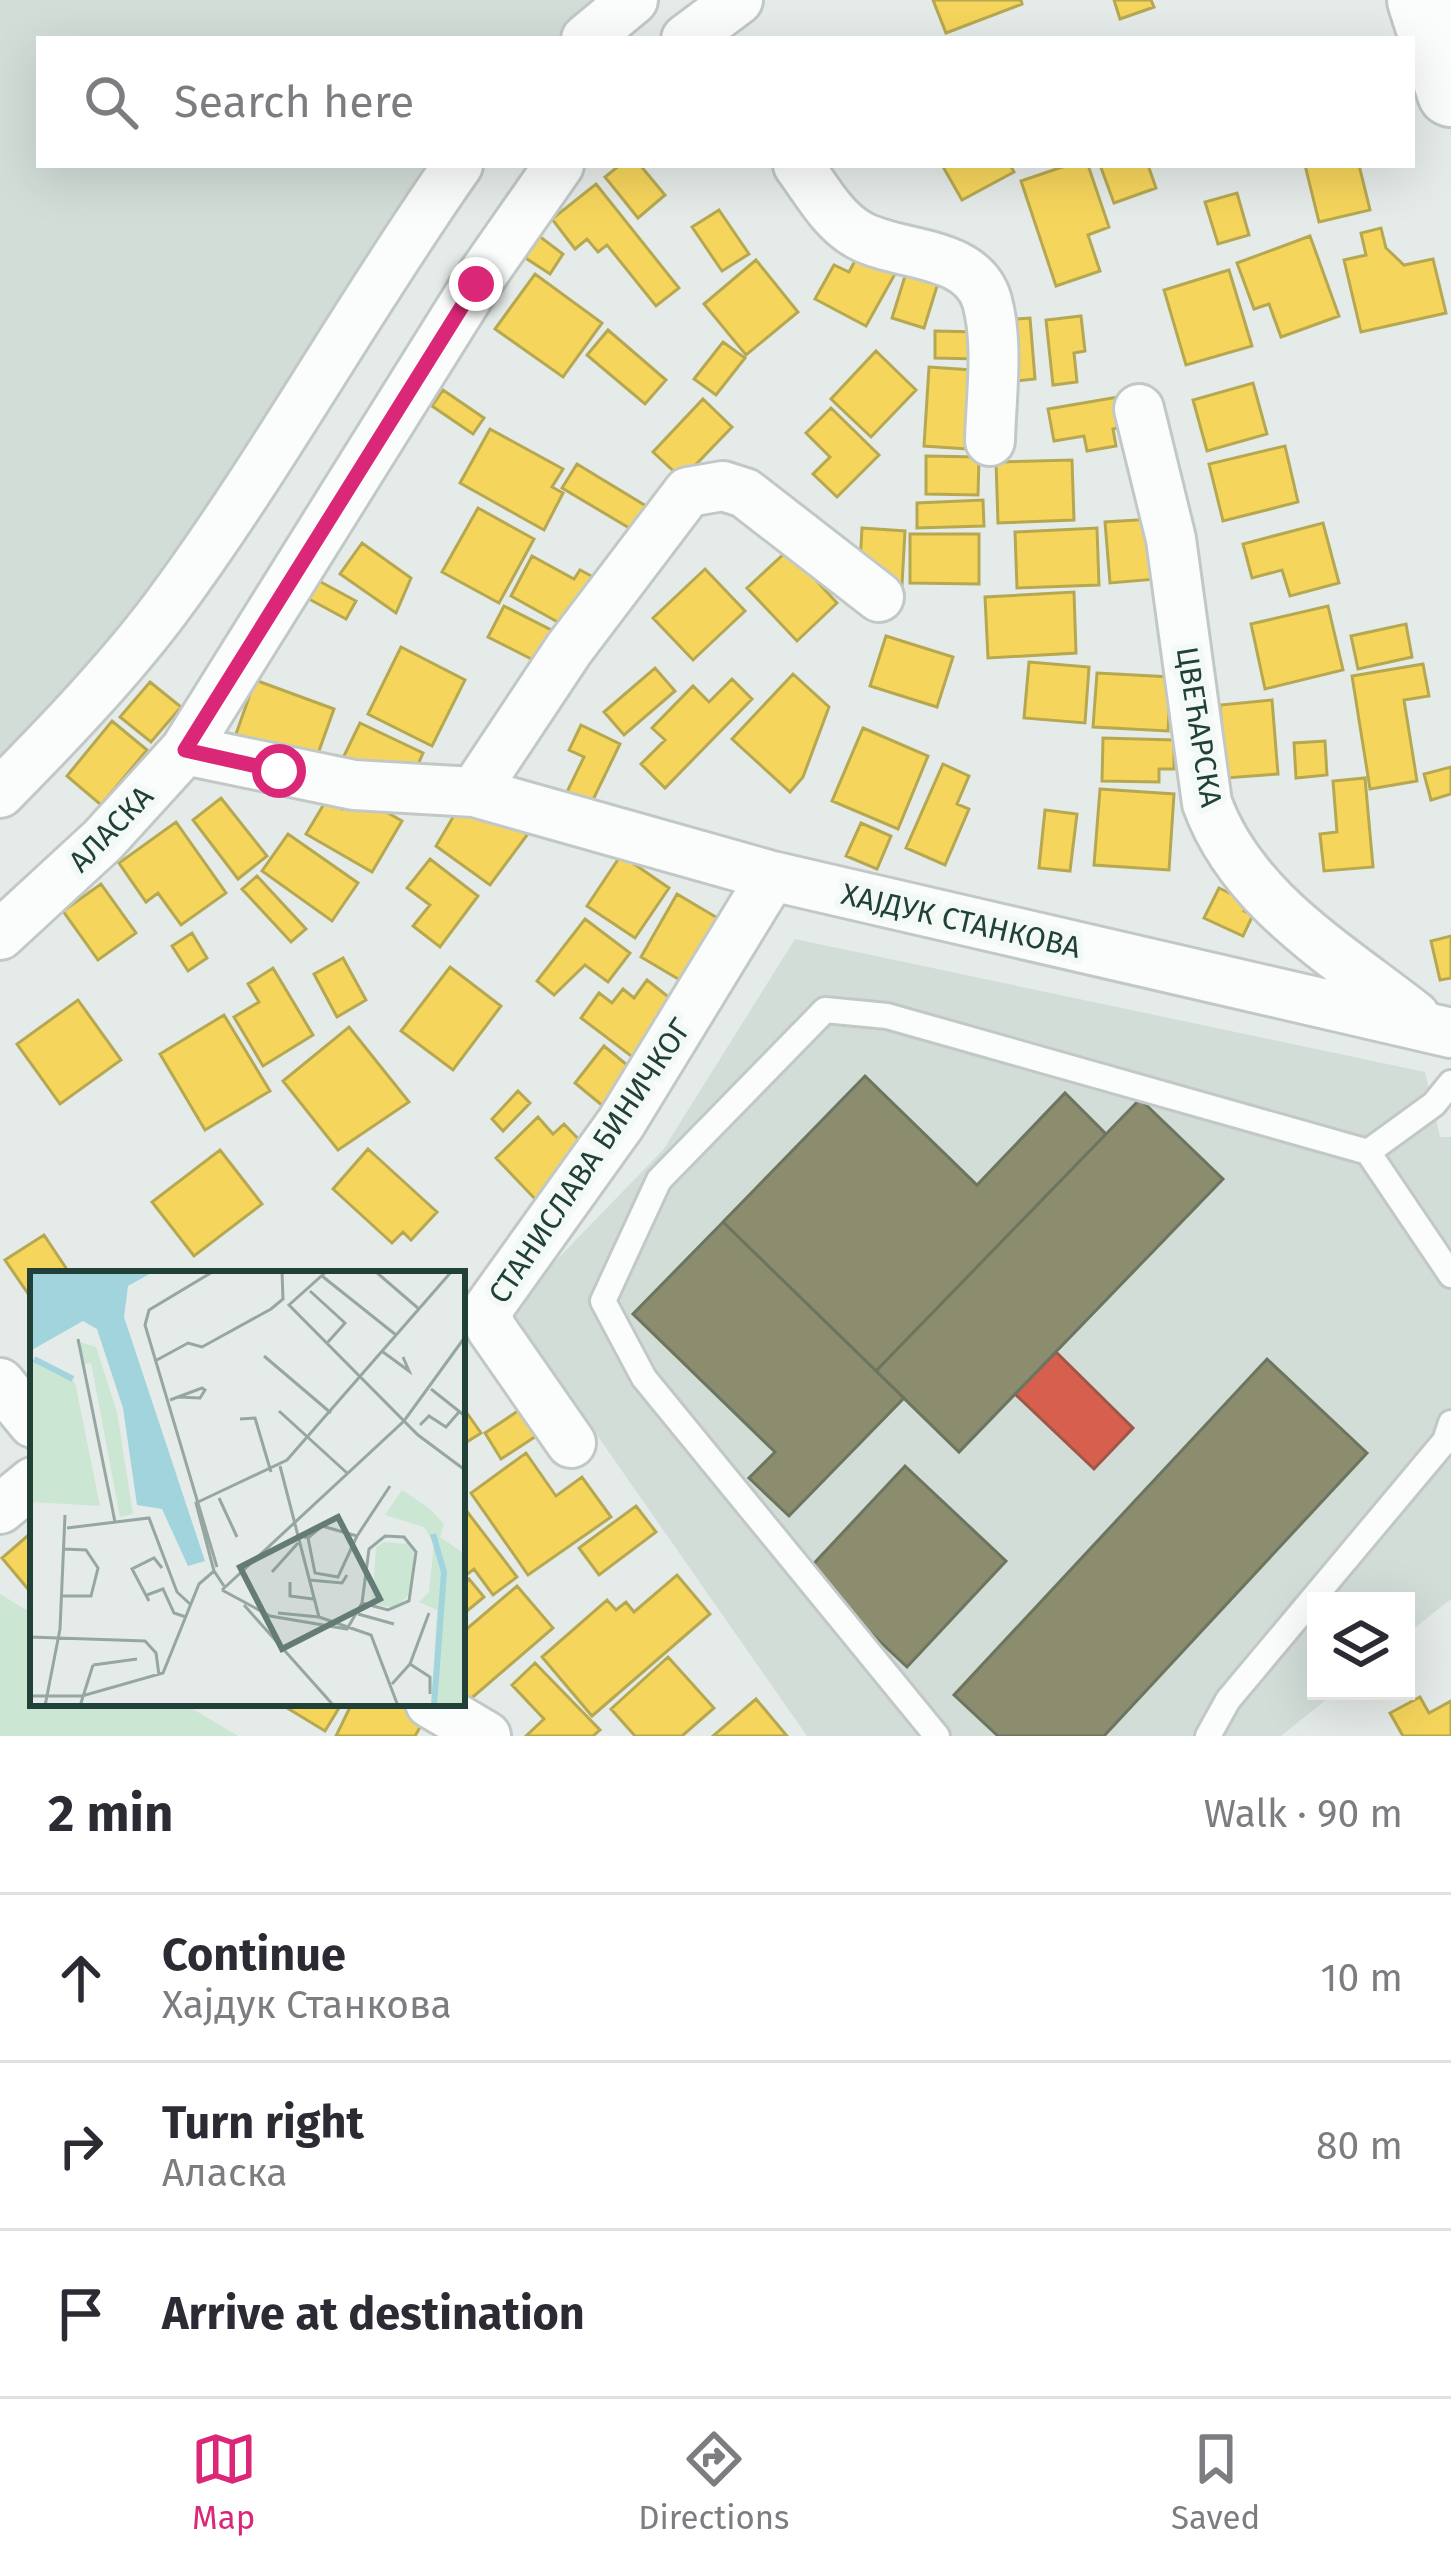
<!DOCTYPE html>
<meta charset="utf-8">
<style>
:root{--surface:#fff;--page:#f7f7f7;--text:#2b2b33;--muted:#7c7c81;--line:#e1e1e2;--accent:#db2777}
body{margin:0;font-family:"Fira Sans",sans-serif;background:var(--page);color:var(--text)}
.controls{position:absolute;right:36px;bottom:36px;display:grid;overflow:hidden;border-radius:0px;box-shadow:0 12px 48px #0002}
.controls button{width:108px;height:108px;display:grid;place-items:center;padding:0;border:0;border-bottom:3px solid var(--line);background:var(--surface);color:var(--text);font:60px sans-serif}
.stop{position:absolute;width:36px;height:36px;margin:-27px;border:9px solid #db2777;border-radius:50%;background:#fff}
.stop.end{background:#db2777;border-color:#fff;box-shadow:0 3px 12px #0008}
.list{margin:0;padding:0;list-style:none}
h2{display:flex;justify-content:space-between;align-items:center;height:156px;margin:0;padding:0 48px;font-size:51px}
h2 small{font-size:39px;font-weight:400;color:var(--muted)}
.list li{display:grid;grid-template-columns:78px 1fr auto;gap:36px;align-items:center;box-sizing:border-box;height:168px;padding:0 48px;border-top:3px solid var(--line)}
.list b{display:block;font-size:45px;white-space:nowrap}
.list p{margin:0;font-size:39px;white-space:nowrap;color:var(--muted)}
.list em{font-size:39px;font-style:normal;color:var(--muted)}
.icon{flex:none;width:66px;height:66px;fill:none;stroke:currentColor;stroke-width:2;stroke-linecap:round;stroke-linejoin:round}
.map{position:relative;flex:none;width:1451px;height:1736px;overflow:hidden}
.search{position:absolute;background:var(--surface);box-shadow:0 12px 48px #0002;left:36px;right:36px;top:36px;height:132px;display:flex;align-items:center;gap:30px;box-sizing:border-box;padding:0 42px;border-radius:0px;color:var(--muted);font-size:45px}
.sheet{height:660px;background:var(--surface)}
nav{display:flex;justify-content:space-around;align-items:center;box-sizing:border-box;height:168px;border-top:3px solid var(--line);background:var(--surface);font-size:33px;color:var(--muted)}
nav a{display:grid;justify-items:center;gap:6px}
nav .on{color:var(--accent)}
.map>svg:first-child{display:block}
.built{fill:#d2ddd8}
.green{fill:#cce6d4}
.homes{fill:#f6d55c;stroke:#b6a851;stroke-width:3}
.shops{fill:#d6604d;stroke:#9f5647;stroke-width:3}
.industry{fill:#8c8c6e;stroke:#6c755e;stroke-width:3}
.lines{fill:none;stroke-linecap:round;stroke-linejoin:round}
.lane-casing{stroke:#c2c8c5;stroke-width:30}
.street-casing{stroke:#c2c8c5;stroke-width:54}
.secondary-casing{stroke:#c0c8c5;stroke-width:72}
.lane{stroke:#fbfcfc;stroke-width:24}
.street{stroke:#fbfcfc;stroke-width:48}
.secondary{stroke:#fbfcfc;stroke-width:66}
.route{stroke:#db2777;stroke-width:15}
.labels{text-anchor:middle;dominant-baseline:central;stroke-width:12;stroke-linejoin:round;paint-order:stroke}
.street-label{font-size:30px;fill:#204038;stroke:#f3faf6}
.inset-river{fill:none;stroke:#a1d4dd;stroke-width:6}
.inset-road{fill:none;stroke:#96a7a2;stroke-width:3}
.view{fill:#657c76;fill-opacity:0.15;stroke:#657c76;stroke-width:6}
.inset-edge{fill:none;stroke:#204038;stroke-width:6}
</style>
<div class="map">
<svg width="1451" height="1736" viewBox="0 0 1451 1736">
<rect width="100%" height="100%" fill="#e5ebe8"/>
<path class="built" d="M0,0H629L580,39H39V165H440L169,573L59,708L0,764Z
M795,939L1425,1072L1440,1137H1451V1599L1406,1635V1601H1316V1691H1337L1281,1736H807L509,1309L663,1150Z"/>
<path class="green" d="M0,1594L33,1614V1703H183L238,1736H0Z"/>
<path class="homes" d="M933,0H1021L1022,4L946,33Z
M1114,0H1151L1154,7L1120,19Z
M620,165H640L665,195L638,218L605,177Z
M942,165H1010L1014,172L962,200Z
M1068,165H1088L1109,227L1088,235L1100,271L1056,286L1021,181Z
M1100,165H1148L1156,188L1114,203Z
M1305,165H1359L1370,210L1319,222Z
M596,184L679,288L656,306L607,245L598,252L587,239L575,249L552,219Z
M1237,193L1249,235L1218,244L1205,202Z
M719,210L749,254L722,271L692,227Z
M1381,228L1386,248L1404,265L1433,259L1446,313L1361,332L1344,260L1366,255L1361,233Z
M539,236L563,254L550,274L524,257Z
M1310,236L1339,316L1281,337L1269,304L1254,309L1237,263Z
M858,255L895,274L866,326L815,299L834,265L849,272Z
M756,260L798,312L746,355L704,304Z
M1229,270L1252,346L1186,365L1164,290Z
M906,273L938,283L924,328L892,318Z
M535,274L602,323L563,377L495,329Z
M1081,316L1085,351L1074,353L1077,382L1053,385L1046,320Z
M1030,318L1035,379L1008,382L1004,320Z
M608,330L666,380L645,404L587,355Z
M935,331L979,332L978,359L935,358Z
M723,342L745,358L716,395L694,379Z
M876,351L916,390L871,437L831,399Z
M929,367L987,371L981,450L924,446Z
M1253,383L1267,434L1207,451L1193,400Z
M443,390L484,418L473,434L432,406Z
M1124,396L1129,426L1113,429L1116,446L1087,451L1084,436L1054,441L1048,409Z
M703,399L732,427L682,479L653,452Z
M831,408L879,455L837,497L813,474L830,457L806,433Z
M490,429L563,469L552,487L563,493L544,530L460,483Z
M1285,446L1298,502L1223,521L1209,464Z
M926,456L979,457L978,495L926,494Z
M1072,460L1074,520L998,523L996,462Z
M577,464L656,512L641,535L562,488Z
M983,500L984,526L917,528V503Z
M478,508L534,539L499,603L442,572Z
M1153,519L1157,579L1110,583L1105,522Z
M1323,523L1339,583L1290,596L1282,570L1252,578L1243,544Z
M862,528L905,531L902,585L859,583Z
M1097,528L1099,585L1017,588L1015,532Z
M910,534H979V584L910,583Z
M362,543L411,578L396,613L340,574Z
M788,550L837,603L797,641L747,588Z
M532,556L574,579L580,570L599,580L572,630L511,596Z
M705,569L745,611L693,660L653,618Z
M319,581L356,601L346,619L309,599Z
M1074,592L1076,653L988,658L985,597Z
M504,606L567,638L551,669L488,637Z
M1328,606L1343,670L1265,689L1251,624Z
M1406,624L1412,657L1358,669L1351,636Z
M886,636L953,657L937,707L870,686Z
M401,647L465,680L432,746L368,714Z
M1029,662L1089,667L1085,723L1024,718Z
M1423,664L1429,696L1404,700L1417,781L1370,789L1352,676Z
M655,668L675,691L624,735L604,712Z
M1097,673L1171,677L1168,731L1093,727Z
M793,674L829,707L803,777L790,792L732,739Z
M732,679L752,699L665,788L641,764L665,740L652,728L693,686L709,702Z
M255,680L334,709L315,762L236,734Z
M150,682L181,707L151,742L120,717Z
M1272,700L1278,774L1226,778L1220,705Z
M112,721L147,750L101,805L67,776Z
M360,723L423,753L416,769L341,762Z
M581,725L620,744L589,808L565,796L584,757L569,750Z
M863,728L928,756L898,829L832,801Z
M1103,738L1174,740V769H1159V782L1102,781Z
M1325,741L1327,775L1296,778L1294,743Z
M943,764L969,776L957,804L969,809L945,865L906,848Z
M1451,767V794L1431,800L1424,774Z
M1365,778L1373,867L1324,871L1320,834L1337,832L1333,781Z
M1100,789L1174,794L1169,870L1094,865Z
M352,792L402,821L372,872L306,834L327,799L342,809Z
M221,798L267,856L238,879L193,820Z
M459,807L530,831L490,885L436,846Z
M1045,810L1077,814L1070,871L1039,868Z
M176,822L226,893L181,925L158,893L146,902L119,863Z
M861,823L891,836L877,869L846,856Z
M288,834L358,883L332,921L262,871Z
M621,855L669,888L635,938L587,906Z
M430,859L478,896L440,947L413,926L430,905L407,888Z
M257,876L306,929L291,942L242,889Z
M101,884L136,933L98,960L63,911Z
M1219,888L1248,902L1244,911L1253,915L1243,936L1204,918Z
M677,894L726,923L690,986L641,957Z
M585,919L630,953L608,982L585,965L554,995L537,981Z
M192,933L207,958L188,971L172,946Z
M1451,936V978L1440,980L1431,941Z
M343,958L366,1000L337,1017L314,974Z
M450,967L501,1006L453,1070L401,1031Z
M273,968L313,1035L263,1066L234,1017L259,1002L248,984Z
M647,980L685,1010L643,1065L581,1018L599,993L612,1003L623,989L634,998Z
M78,1000L121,1060L60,1104L17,1044Z
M224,1015L270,1091L205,1130L160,1054Z
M349,1027L409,1102L338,1150L283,1081Z
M604,1046L638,1074L609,1111L575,1083Z
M518,1091L530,1103L503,1131L492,1119Z
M538,1117L553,1134L564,1124L589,1150L536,1200L496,1158Z
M368,1149L437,1212L411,1240L403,1232L392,1243L333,1189Z
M220,1150L262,1204L194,1256L152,1202Z
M44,1235L70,1274H33V1301L5,1260Z
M536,1399L553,1425L501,1459L485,1433Z
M462,1406L481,1433L462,1445Z
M526,1453L556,1496L582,1477L611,1517L528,1575L471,1493Z
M462,1505L517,1577L493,1595L474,1569L462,1578Z
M636,1506L656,1532L599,1575L579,1548Z
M33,1531V1595L2,1558Z
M677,1575L710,1614L592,1716L542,1657L607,1600L616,1610L626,1602L634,1612Z
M469,1579L484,1597L462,1615V1585Z
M517,1586L553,1628L453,1714L462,1703V1633Z
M668,1657L714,1708L682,1736H635L611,1709Z
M535,1663L600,1730L593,1736H526L544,1719L512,1685Z
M1420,1697L1429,1713L1451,1701V1736H1403L1390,1713Z
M756,1699L787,1736H713Z
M279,1703H342L325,1731Z
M352,1703H403L426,1717L415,1736H336Z"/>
<path class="shops" d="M1056,1352L1133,1428L1094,1469L1015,1394Z"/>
<path class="industry" d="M865,1076L977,1185L1065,1093L1106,1134L876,1371L723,1222Z
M1140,1099L1223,1179L959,1452L876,1371Z
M723,1222L904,1398L789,1516L749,1478L775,1452L633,1314Z
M1267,1359L1367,1453L1104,1736H998L954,1695Z
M905,1466L1006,1561L907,1667L806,1572Z"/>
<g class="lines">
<g class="lane-casing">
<path id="lane" d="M1451,1083L1434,1104L1368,1152L1451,1275
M937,1736L644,1378L603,1301L659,1180L825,1010L887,1016L1368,1152
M1208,1736L1228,1700L1445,1441L1451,1423"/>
</g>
<g class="street-casing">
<path id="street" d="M586,39L633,0
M686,39L738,0
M798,165C816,189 832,220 859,235C898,257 972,249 987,301C999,344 991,397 990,441
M1139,409L1171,539L1207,803C1242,900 1338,955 1415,1016
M185,750L354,785L474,792L772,876L1451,1033
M474,792L569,649L688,492L723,486L745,493L879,597
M0,793C57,735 116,674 165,609C271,466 356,310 458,165
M0,935L103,840L185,750L476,284L559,165
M0,1383L33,1423
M571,1443L491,1328L487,1310L621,1123L772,876
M0,1509L33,1482
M430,1703L486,1736"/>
</g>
<g class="secondary-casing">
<path id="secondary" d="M1421,0L1451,93"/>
</g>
<use href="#lane" class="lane"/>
<use href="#street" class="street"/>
<use href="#secondary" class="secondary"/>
</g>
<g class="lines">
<path class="route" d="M279,771L185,750L476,284"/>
</g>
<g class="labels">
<g class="street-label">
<text transform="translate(1199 727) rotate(81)">ЦВЕЋАРСКА</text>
<text transform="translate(111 829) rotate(-46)">АЛАСКА</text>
<text transform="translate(961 921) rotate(13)">ХАЈДУК СТАНКОВА</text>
<text transform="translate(590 1161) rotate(-56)">СТАНИСЛАВА БИНИЧКОГ</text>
</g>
</g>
<g transform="translate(30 1271)">
<rect width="435" height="435" fill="#e5ebe8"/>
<path d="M46,70L66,76L87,141L103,243L90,246L61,92L54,93ZM0,89L45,111L70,235L0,231ZM372,219L400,238L414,253L410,266L435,283V435H401L407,339L389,331L399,321L404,273L394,256L355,244ZM354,271L377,273L384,282L380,322L367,337L342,333L346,276Z" fill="#cce6d4"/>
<path d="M0,0H125L98,15L94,46L175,290L158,295L132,238L107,234L93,137L67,58L53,50L0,80Z" fill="#a1d4dd"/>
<path class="inset-river" d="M4,88L43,108M403,263L414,301L404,435"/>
<path class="inset-road" d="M184,0L119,39L115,54L187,296M297,0L259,34L388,164L435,199M345,0L389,38M292,5L366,64M280,20L315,52L298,71M48,68L85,251M353,81L379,100L373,86M234,85L301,142M125,90L158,72L172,76L241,38L253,28L252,0M401,118L435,145M140,129L172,117L175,119L170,127L148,126M249,140L317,202M210,148L225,147L241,201M390,154L399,145L416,156L429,141M250,195L289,346M189,227L207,266M37,257L119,247L147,321L160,333M268,264L278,267L292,255L327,265L360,215M278,267L285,302L308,306L327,265M184,300L166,232L257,189L422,0M242,301L268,272M279,309L312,312L317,304M260,311V325L283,328M192,319L240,345L317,358L332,332L339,278L355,265L374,266L386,281L379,330L358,339L332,332M192,319L374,150L435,66M117,324L133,318L144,342L156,346M32,325H61L68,297L56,279L34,278M119,330L102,298L124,287L132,297M214,334L304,435M248,342L289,346L341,364L368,435M328,343L364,353M0,366L115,370L126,382L129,404M380,393L400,406V423M63,394L107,388M362,413L380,393L399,342M0,425H52L133,402L169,313L184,300L194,315M15,435L30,358L35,244M50,435L63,394"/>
<path class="view" d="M308,246L350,328L252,378L210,296Z"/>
<rect width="435" height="435" class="inset-edge"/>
</g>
</svg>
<div class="controls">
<button><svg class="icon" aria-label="layers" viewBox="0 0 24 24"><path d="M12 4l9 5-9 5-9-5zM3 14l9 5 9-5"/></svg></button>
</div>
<div class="stop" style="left:279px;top:771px"></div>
<div class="stop end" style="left:476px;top:284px"></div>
<div class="search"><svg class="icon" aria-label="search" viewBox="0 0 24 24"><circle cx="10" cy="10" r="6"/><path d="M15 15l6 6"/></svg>Search here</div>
</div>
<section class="sheet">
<h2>2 min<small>Walk · 90 m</small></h2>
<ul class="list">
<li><svg class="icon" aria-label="ahead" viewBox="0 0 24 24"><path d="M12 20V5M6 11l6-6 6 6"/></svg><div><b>Continue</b><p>Хајдук Станкова</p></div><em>10 m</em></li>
<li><svg class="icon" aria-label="right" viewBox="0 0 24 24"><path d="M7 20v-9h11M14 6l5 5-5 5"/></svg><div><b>Turn right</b><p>Аласка</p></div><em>80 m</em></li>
<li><svg class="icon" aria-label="arrive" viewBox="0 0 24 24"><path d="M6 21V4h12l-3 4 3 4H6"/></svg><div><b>Arrive at destination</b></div></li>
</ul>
</section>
<nav>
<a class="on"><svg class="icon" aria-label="map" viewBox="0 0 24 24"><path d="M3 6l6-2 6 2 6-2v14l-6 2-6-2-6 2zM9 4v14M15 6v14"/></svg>Map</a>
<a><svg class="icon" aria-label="directions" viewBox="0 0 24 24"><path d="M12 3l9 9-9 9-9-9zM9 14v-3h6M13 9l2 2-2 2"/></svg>Directions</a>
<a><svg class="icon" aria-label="saved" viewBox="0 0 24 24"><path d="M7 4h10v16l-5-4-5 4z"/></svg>Saved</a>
</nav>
